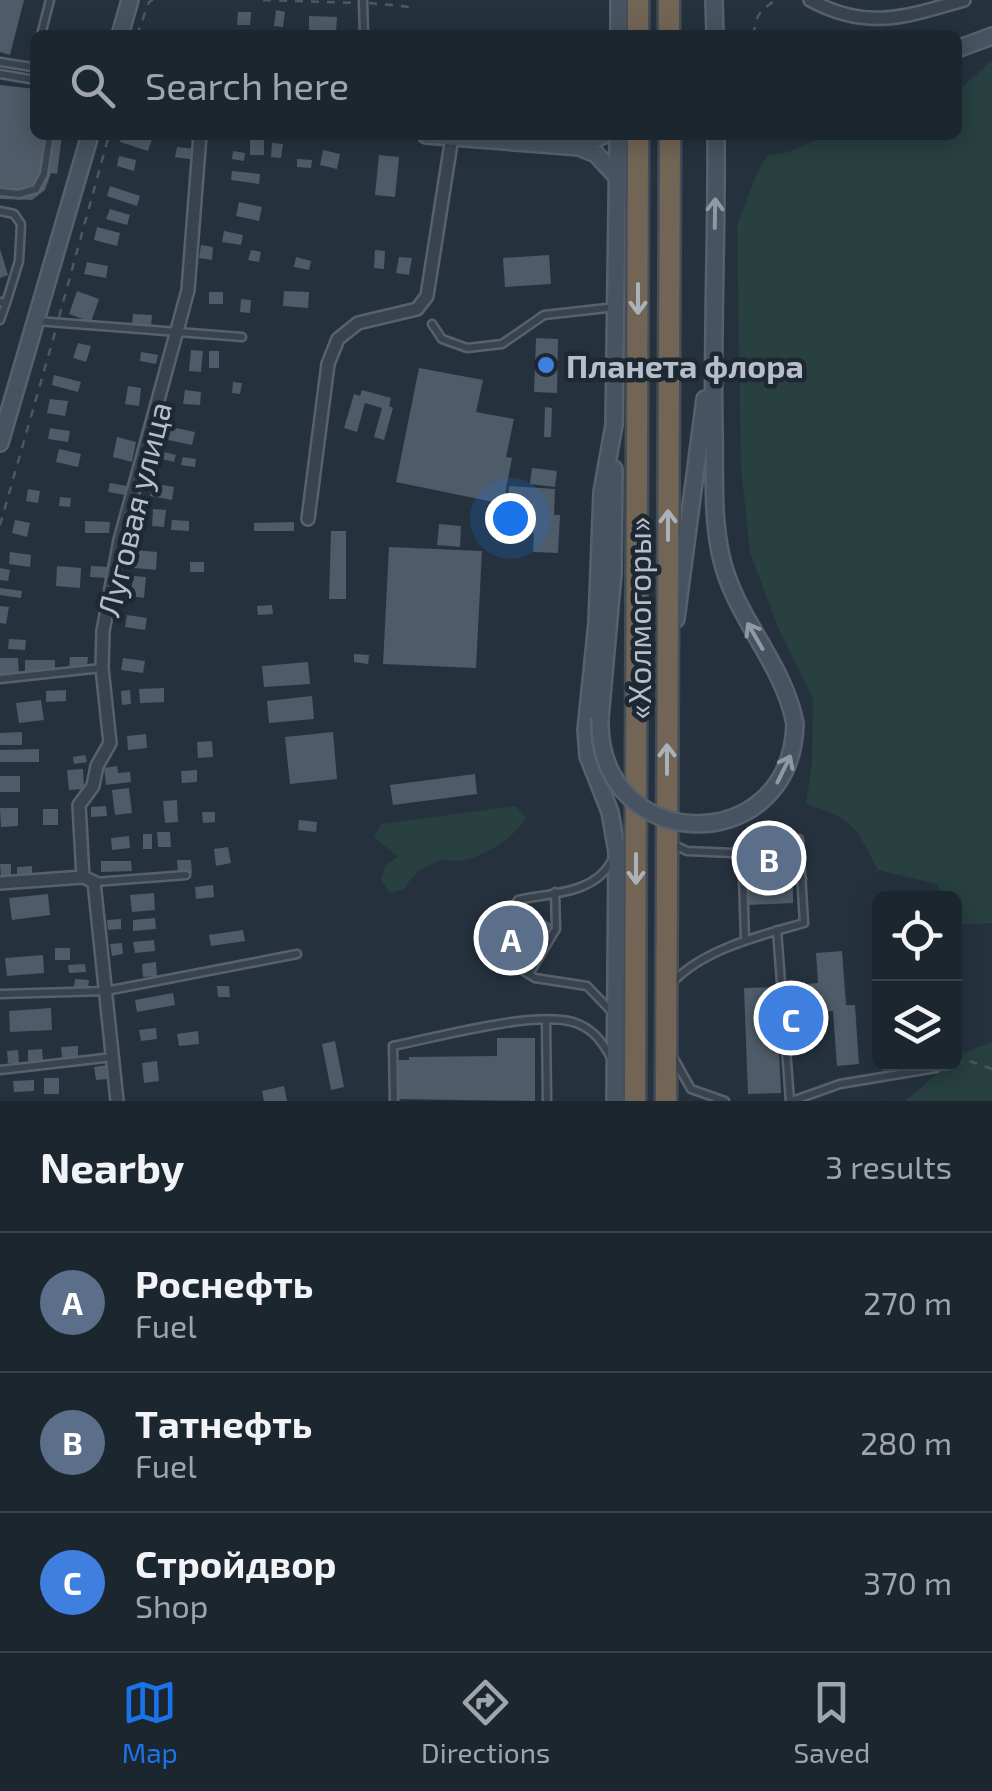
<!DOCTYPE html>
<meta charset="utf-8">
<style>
:root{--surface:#1c262e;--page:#29323a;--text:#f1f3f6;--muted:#a0a5aa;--line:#3a434a;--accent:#1a73e8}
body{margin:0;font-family:"Exo 2",sans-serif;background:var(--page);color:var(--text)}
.controls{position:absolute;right:30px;bottom:30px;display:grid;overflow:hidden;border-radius:15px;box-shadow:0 5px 25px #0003}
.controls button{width:90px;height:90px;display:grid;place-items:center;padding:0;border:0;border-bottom:2px solid var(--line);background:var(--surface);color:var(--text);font:50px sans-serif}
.you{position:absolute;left:510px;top:518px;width:35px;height:35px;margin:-25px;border:8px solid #fff;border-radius:50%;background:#1a73e8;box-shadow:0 0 0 15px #1a73e833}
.badge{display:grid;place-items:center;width:65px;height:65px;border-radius:50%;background:var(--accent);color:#fff;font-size:32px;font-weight:700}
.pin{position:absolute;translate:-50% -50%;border:5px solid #fff;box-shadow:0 2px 10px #0006}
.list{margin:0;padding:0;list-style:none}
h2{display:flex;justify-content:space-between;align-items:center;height:130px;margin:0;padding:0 40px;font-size:42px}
h2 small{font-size:32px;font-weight:400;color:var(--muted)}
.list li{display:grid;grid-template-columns:65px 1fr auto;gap:30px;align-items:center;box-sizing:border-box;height:140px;padding:0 40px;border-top:2px solid var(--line)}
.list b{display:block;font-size:38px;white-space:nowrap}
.list p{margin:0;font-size:32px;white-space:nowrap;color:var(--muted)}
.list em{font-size:32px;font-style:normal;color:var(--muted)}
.icon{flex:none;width:55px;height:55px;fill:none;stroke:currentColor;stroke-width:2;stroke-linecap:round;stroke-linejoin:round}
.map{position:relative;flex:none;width:992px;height:1101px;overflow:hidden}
.search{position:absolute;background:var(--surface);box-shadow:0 5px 25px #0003;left:30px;right:30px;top:30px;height:110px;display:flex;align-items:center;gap:25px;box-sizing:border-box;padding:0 35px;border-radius:15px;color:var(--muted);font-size:38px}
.sheet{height:550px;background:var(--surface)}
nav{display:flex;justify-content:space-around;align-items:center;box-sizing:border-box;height:140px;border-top:2px solid var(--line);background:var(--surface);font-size:28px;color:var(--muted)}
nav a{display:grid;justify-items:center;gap:5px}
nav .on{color:var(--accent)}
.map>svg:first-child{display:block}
.green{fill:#284040}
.building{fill:#4e5b68}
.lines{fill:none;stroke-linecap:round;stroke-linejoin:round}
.lane-casing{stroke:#57616c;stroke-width:11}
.street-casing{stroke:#57616c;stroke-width:16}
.secondary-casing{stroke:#57616c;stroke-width:20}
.highway-casing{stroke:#444e59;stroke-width:25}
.path{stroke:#475d5d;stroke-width:2.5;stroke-dasharray:8 8;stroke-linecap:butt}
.lane{stroke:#39434e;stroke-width:6}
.street{stroke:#39434e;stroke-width:11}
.secondary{stroke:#475361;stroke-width:15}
.highway{stroke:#736556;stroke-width:20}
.secondary-bridge-casing{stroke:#57616c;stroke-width:20;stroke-linecap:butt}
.secondary-bridge{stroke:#475361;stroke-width:15}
.oneway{stroke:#8e99a5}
.oneway2{stroke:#abb1b8}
.shop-dot{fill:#3f7fe0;stroke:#1e2833;stroke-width:4}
.labels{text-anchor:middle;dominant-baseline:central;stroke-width:9;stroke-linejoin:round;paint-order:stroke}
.poi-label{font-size:32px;font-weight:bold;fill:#b5bec9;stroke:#1e2833;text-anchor:start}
.street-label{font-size:32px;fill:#b5bec9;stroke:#1e2833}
</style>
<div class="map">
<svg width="992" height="1101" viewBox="0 0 992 1101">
<rect width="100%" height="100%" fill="#25323e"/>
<path class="green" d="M992,60V923L955,925L954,898H943L937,884L878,870C856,827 854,819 806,804L812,762L813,699L778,627L750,553L741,467L737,226L757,173L767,156L788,152L828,135H900L906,139L907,135H957V92Z
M516,806L526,818C513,839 484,857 459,861C453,862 448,859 442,860C426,864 412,875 404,889L389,893L381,879L385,865L398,857L374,837L381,824Z
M992,1042V1101H905L949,1064H954L961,1054Z"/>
<path class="building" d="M0,0H24L10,55L0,52Z
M276,10L285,12L283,27L274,26Z
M238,12H251L250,25H237Z
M309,16L337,17L336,33L309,32Z
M0,85L35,89V135H62L57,174L51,173L45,190L32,200L0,199Z
M122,135L152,139L148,151L120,142Z
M250,139H264V155H250Z
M272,143L283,144L281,158L271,157Z
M177,147L196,149L195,160L175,157Z
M323,150L340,154L337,169L320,165Z
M233,151L245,153L244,161L232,159Z
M379,155L399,157L395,197L375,195Z
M119,156L136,160L134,171L117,166Z
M297,159L312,160L311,168L297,167Z
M232,171L260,174L259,184L231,180Z
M110,186L140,196L137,206L107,196Z
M239,202L262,207L259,221L236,216Z
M110,209L130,215L127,225L106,219Z
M97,227L120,233L117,246L94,240Z
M224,231L243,235L241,245L222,242Z
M201,245L213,247L212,260L199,258Z
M0,249L8,275L0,278Z
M251,250L261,252L259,262L248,260Z
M375,250L385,251L384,269L374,268Z
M549,255L551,284L505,287L503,258Z
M296,257L311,261L309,270L294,267Z
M399,257L412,258L409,275L396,273Z
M87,262L108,266L106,278L84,274Z
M77,291L99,299L91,322L69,314Z
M284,291L309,292L308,308L283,306Z
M209,292H223V304H209Z
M241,299L251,300L250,313L240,312Z
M133,314L152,315L151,327L132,325Z
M536,338L558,339L557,393L534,392Z
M78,343L91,346L86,362L73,358Z
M191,350L203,351L201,372L189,371Z
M209,351H219V368H209Z
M141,352L158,355L156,364L140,361Z
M419,368L483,380L476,412L514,419L506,457L512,458L503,504L396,482Z
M54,375L81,382L78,392L52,385Z
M233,382L242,383L240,394L232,393Z
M128,386L141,388L139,406L125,404Z
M185,390L201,392L200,405L183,404Z
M362,390L391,398L389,406L393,408L384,440L374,437L382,408L365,403L357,432L344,428L354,394L360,396Z
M50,399L68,401L65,416L47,413Z
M545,407L552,408L551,437H544Z
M171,427L195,432L192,445L168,440Z
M50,428L70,431L68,442L48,439Z
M117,437L136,442L132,462L113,457Z
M59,449L81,454L78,467L56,462Z
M164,452L176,455L174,462L162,459Z
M183,457L196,459L195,467L181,465Z
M532,468L557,471L555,487L530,484Z
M110,483L127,486L125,495L108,492Z
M152,483L174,487L172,500L150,496Z
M509,486L555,489L554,515H560L558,553L533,552L534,533L507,532Z
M28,489L40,491L38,503L26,501Z
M60,497L71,498L70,507L59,506Z
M153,509L166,510L164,527L152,526Z
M15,520L30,523L27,537L12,533Z
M172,520L189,521V531L171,530Z
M85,521L110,522L109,533H85Z
M294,522V531H254V523Z
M439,524L461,526L460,547L437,545Z
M331,531H346V599H329Z
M389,547L482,551L476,668L383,664Z
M125,549L157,552L156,570L123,567Z
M10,552L31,555L30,567L9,564Z
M190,562H204V572H190Z
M57,566L81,568L80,588L56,586Z
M91,566L110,567L109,578L90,577Z
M0,568L10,570L8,581L0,580Z
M133,576L146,577L144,598L131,596Z
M0,588L22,591L21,598L0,595Z
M272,605L273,614L258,615L257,606Z
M0,606L9,607L6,624L0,623Z
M127,615L147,618L145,630L125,627Z
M9,639L26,640L25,650L8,649Z
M354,654L369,655L368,664L354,662Z
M70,657H88L87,667H69Z
M0,658H18L19,675H0Z
M123,658L145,661L143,673L121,670Z
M25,660H55V671L25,672Z
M308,662L310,684L264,687L262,666Z
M164,688V702L140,703L139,689Z
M66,690V701L46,702V691Z
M130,690L131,704L122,705L121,691Z
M312,696L314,719L269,723L267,701Z
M41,700L44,720L19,723L16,703Z
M22,732V745H0V733Z
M333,732L337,779L290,784L285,737Z
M146,734L147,748L128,750L127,736Z
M212,741L213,757L198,758L197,742Z
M39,749V762H0V750Z
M85,755L87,762L74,764L73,757Z
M117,766L118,773L130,772L131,782L106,785L104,768Z
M83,769L84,789L69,790L67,770Z
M197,770V782L182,783L181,771Z
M475,774L477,794L393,805L390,785Z
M0,776H20V792H0Z
M129,788L132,813L115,815L112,790Z
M177,800L178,822L165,823L163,801Z
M106,806L107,816L91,817V807Z
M0,808H18V826L1,827Z
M43,809H58V825H43Z
M202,812H215V822L203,823Z
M299,820L317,822L316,832L298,830Z
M157,832H170L171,847H158Z
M143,834H152V849H143Z
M129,836L130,848L112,850L111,838Z
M785,844L786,871L754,872L753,845Z
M228,847L231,863L216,866L214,849Z
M177,860H191L192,873H178Z
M101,861H131L132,871L101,872Z
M0,864H11V877L1,878Z
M32,866V878H17V867Z
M213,885L214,897L196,899L195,887Z
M793,887V903L748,905L747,889Z
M154,893L155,910L132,912L130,895Z
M48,894L50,915L12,920L9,898Z
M519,903L553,925L546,936L512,914Z
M155,918L156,929L133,931V920Z
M121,919V929L108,930L107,920Z
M509,929L540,947L527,968L497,949Z
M243,930L245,941L211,946L209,935Z
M154,940L155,951L135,953L133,942Z
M122,943L123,954L112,956L110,944Z
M55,948H70V960H55Z
M842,951L846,1005H855L859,1064L837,1066L833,1011L820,1012L819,996L795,998L794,985L818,983L816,953Z
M43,955L44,973L7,976L5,958Z
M156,962L157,976L143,977L142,964Z
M85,964L86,972L69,973L68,965Z
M75,979L89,980L88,989L74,987Z
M217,986H229L230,997H218Z
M776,987L781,1093L748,1094L744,988Z
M173,993L175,1005L137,1012L135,1000Z
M51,1008L52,1030L10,1032L9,1011Z
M156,1028L157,1039L141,1041L139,1030Z
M198,1031L199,1044L179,1046L177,1034Z
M497,1038H535V1101L399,1099V1060H409V1057L497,1056Z
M335,1041L344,1087L331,1090L322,1044Z
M78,1046V1058H62L61,1047Z
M42,1049L43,1061L28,1062V1050Z
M18,1050L19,1063H8L7,1051Z
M157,1061L159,1081L144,1083L142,1063Z
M107,1065L108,1079L96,1080L94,1067Z
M44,1078H59V1094H44Z
M34,1080V1091L14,1092L13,1081Z
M284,1086L287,1101H264L262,1091Z"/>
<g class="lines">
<g class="lane-casing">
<path id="lane" d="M363,0L364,35
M41,35L50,0
M0,62L32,67
M0,74L35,80
M0,192L19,194L36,189L44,174L49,140
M0,211L14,214L21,224L19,261L6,303
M0,302L6,303L0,320
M37,321L242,337
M432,324L442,339L467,348L502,344L544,315L616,307
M0,679L102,668
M672,844L687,851L733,853L750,841L799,839L804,923C762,935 704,949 673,982
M742,846L745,939
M611,862C594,894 550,893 518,900L488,949L535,978L587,986L612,1012
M743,881L802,879
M95,882L186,875
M506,919L547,944
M777,930L790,1101
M529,974L556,929L555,892
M0,994L106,991L297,954
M546,1021L547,1101
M673,1057L691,1089L725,1101
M0,1070L113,1057
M394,1101L393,1046C438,1037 531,1011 573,1022C593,1028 603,1042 612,1060
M792,1101L840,1084L936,1068"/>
</g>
<g class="street-casing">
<path id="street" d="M810,0C867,31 905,17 964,0
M308,519L328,364L338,339L358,323L417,309L427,296L452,137
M83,877L79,805L93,786L97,766L110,743L102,668L103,631L120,540L188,290L200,135
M0,883L83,877L94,882L117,1101"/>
</g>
<g class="secondary-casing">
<path id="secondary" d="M619,0V35
M714,0L715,35
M120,35L130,0
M957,49L992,36
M426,135L579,147L596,154L618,178
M716,135C717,235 712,334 714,434C715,474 712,517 721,556C734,617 784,663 795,724
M579,147L604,135
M0,443L90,135
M676,619L705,399
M600,718L613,573L614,469
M615,1101L617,852L610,812L588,756L586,730L597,623L602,492L614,425L618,135"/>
</g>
<g class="highway-casing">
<path id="highway" d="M638,0V35
M669,0V35
M635,1101L638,135
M666,1101L670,135"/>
</g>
<path class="path" d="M263,0L356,3
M369,3L410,7L411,1
M137,35L149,2L153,0
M754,35C755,16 760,10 776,0
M59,317L109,135
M0,525L56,329
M954,1063L966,1060L992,1069"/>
<use href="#lane" class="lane"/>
<use href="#street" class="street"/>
<use href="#secondary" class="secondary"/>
<use href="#highway" class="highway"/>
<g class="secondary-bridge-casing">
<path id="secondary-bridge" d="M600,718C596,855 791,861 795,724"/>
</g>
<use href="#secondary-bridge" class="secondary-bridge"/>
</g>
<defs><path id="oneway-shaft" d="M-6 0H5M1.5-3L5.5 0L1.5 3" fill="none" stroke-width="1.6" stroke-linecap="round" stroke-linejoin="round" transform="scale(2.5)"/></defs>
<g class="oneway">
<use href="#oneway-shaft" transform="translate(715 213) rotate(-89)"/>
<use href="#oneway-shaft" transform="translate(755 636) rotate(-120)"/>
<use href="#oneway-shaft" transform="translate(784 769) rotate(-64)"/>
</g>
<g class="oneway2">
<use href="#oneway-shaft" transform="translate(638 299) rotate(90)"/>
<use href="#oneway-shaft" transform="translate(668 525) rotate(-90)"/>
<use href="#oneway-shaft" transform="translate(667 759) rotate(-90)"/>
<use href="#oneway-shaft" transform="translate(636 869) rotate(90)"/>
</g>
<circle class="shop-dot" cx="546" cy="365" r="10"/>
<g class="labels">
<g class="poi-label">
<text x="566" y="365">Планета флора</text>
</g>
<g class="street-label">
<text transform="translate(133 509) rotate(-76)">Луговая улица</text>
<text transform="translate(638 618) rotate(-90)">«Холмогоры»</text>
</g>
</g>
</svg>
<div class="controls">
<button><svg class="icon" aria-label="locate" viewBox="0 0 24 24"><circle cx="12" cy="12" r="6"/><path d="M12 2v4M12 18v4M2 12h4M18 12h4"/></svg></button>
<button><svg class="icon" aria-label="layers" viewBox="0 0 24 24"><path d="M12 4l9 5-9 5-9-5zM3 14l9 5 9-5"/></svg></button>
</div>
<div class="you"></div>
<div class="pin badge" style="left:511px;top:938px;background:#5c6f8a">A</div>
<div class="pin badge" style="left:769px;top:858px;background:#5c6f8a">B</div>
<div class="pin badge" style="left:791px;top:1018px;background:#3f7fe0">C</div>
<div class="search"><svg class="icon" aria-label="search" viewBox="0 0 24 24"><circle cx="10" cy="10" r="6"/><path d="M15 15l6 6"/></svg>Search here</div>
</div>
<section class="sheet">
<h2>Nearby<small>3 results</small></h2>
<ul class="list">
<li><span class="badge" style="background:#5c6f8a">A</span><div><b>Роснефть</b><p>Fuel</p></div><em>270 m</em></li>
<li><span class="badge" style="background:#5c6f8a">B</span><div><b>Татнефть</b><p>Fuel</p></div><em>280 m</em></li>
<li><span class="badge" style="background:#3f7fe0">C</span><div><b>Стройдвор</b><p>Shop</p></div><em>370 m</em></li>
</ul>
</section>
<nav>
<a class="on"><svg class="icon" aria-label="map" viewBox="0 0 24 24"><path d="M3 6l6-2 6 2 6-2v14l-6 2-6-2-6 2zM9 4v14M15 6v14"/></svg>Map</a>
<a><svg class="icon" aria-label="directions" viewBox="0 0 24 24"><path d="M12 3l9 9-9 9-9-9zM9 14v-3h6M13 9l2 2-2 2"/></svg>Directions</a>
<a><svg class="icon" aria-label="saved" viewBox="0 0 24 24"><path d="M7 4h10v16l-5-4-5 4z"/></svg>Saved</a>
</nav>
